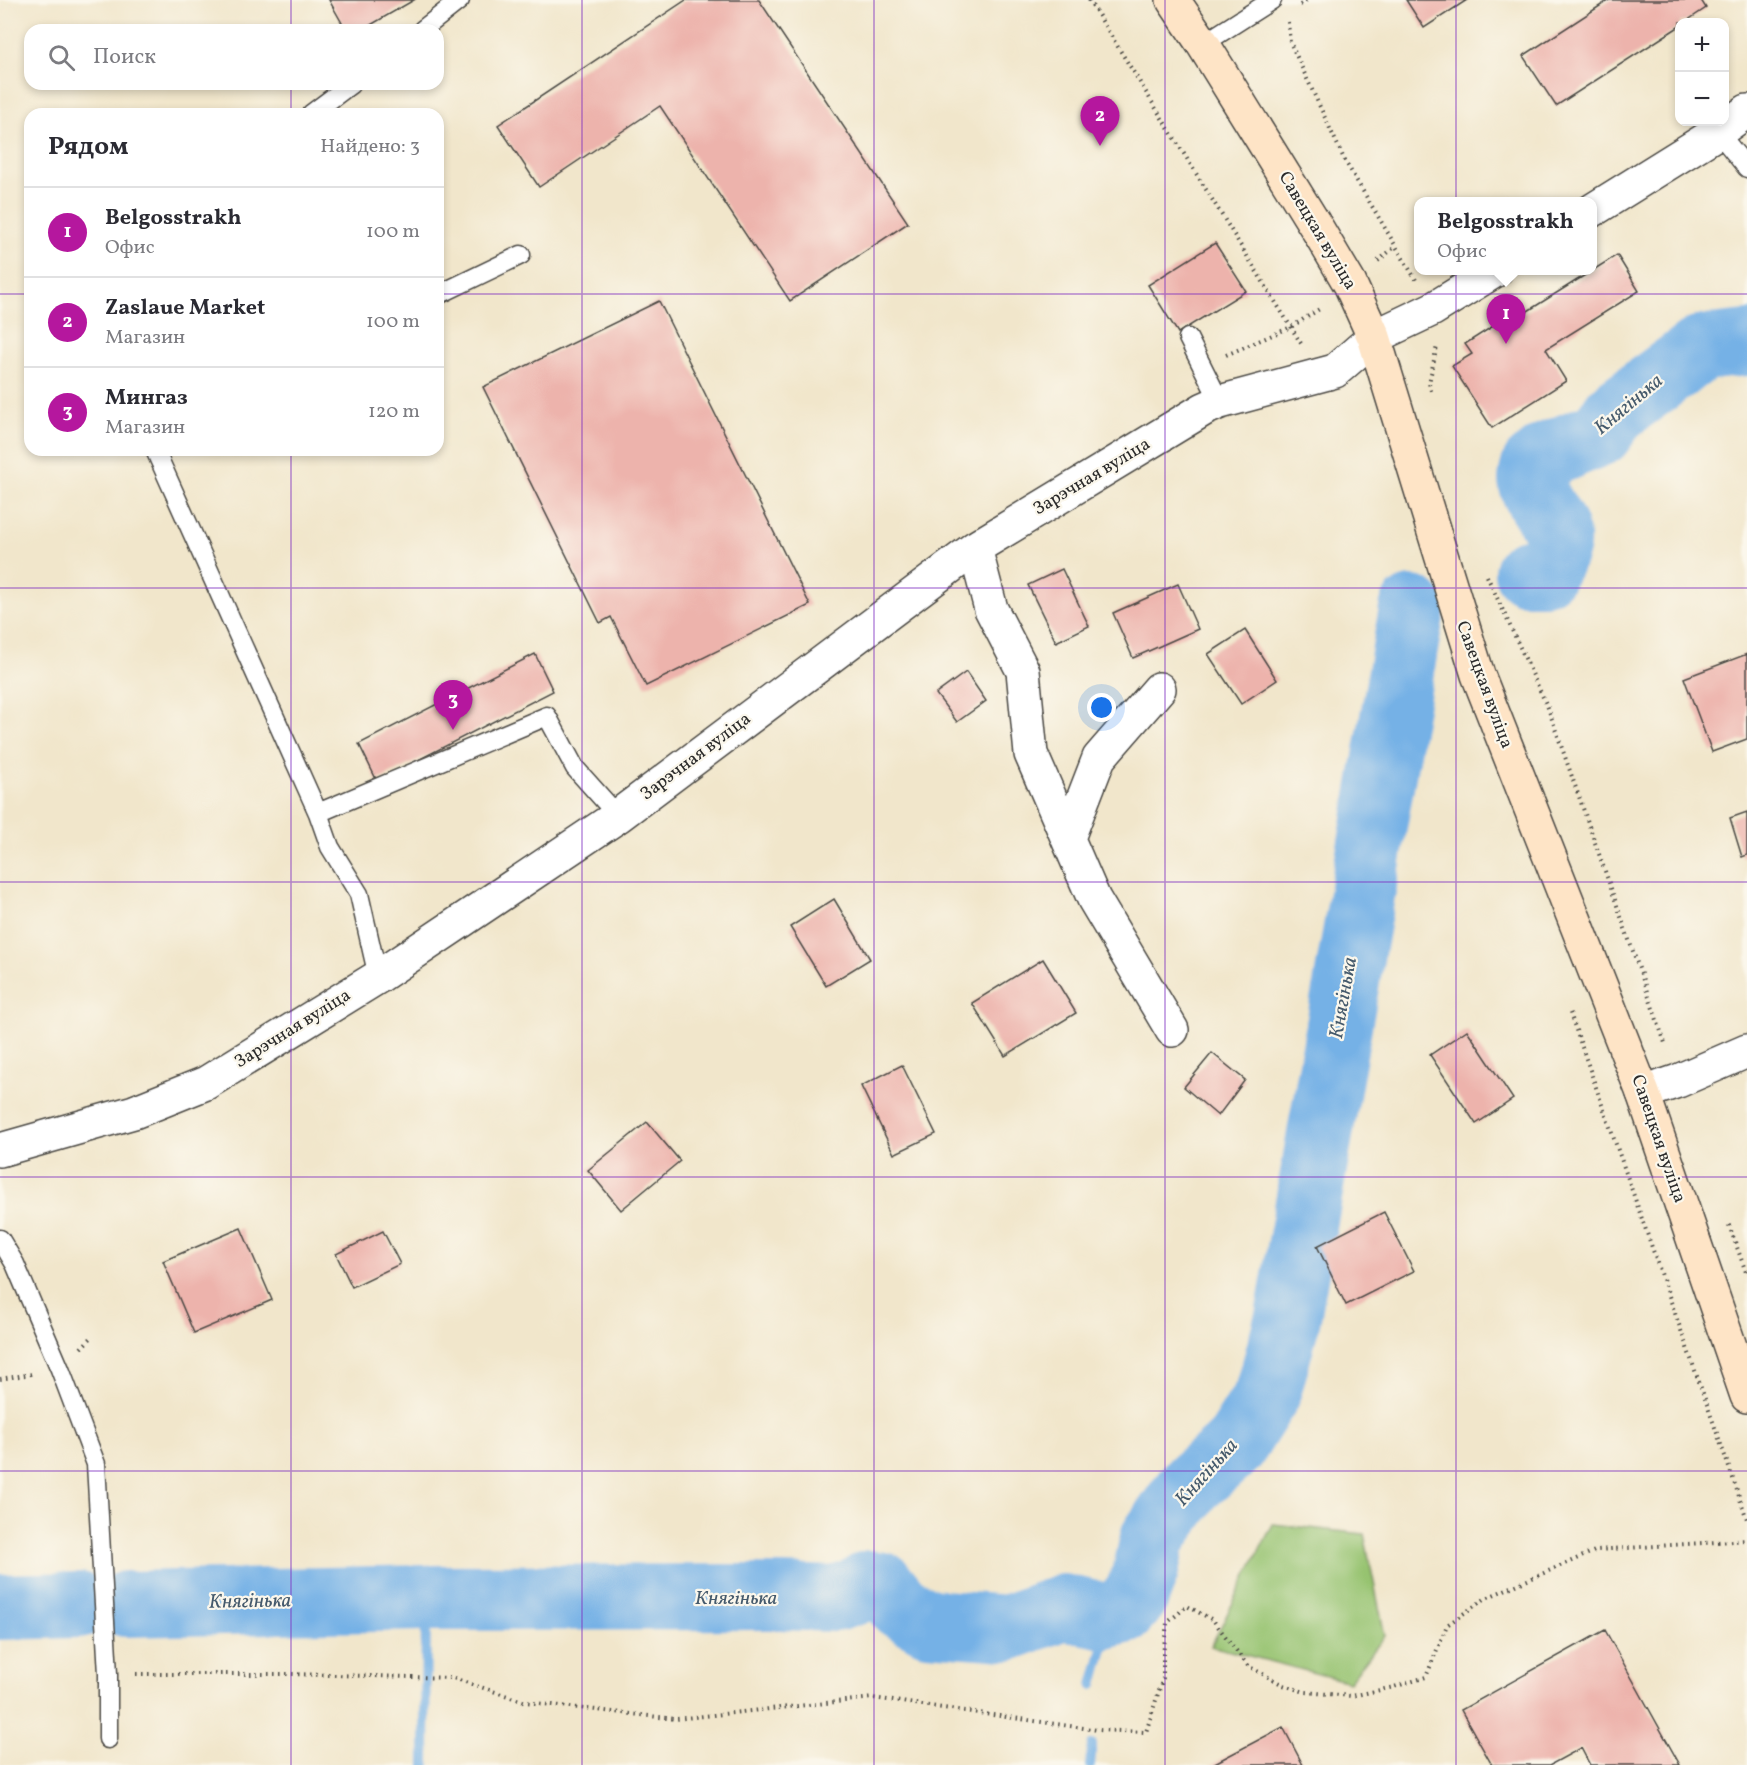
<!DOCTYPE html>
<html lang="ru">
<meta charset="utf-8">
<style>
:root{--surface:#fff;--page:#f7f7f7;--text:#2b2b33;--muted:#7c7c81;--line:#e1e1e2;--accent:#b5179e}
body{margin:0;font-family:Vollkorn,serif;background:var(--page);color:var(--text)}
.controls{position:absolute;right:18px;top:18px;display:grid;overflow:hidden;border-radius:12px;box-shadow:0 3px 9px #0003}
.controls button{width:54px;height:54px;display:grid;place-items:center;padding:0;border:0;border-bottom:2px solid var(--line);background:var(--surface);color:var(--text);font:30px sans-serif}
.you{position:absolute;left:1102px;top:708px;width:21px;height:21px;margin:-15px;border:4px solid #fff;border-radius:50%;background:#1a73e8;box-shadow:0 0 0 9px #1a73e833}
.badge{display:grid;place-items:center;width:39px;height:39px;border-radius:50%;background:var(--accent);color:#fff;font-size:20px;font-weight:700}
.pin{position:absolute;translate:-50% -50px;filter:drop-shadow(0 2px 3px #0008)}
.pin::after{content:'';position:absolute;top:32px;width:21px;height:18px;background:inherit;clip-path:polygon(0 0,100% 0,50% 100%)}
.popup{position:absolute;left:1414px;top:197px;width:183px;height:78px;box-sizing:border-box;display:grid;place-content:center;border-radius:12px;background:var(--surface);filter:drop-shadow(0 2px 4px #0005);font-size:20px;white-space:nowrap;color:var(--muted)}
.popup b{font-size:22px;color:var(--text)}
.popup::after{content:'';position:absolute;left:50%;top:100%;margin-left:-12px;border:12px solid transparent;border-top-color:var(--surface)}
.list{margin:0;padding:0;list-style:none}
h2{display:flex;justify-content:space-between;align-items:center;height:78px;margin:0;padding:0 24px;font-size:26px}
h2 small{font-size:20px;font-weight:400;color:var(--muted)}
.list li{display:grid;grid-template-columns:39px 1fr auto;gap:18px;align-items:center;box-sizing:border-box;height:90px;padding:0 24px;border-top:2px solid var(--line)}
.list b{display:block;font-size:22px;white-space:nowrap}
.list p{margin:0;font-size:20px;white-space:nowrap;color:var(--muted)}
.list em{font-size:20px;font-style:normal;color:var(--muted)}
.icon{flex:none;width:33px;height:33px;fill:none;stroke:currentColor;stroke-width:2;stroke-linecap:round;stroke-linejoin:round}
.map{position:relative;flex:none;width:1747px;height:1765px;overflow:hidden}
.search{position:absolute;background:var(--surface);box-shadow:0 3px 9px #0003;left:24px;top:24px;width:420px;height:66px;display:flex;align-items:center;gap:15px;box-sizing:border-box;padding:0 21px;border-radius:18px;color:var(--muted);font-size:22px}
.panel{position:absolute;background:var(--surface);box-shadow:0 3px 9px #0003;left:24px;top:108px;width:420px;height:348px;border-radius:18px}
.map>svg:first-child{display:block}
.green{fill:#96c370;stroke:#60774e;stroke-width:1.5}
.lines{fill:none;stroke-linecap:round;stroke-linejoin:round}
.stream{stroke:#74b1e6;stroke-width:10}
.river{stroke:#74b1e6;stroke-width:66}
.building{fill:#edb3ac}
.service-casing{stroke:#494743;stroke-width:21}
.minor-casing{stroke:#494743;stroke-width:36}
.secondary-casing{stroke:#494743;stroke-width:36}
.path{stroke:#494743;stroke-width:4;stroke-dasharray:1.5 4.5;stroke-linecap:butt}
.service{stroke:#fff;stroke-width:18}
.minor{stroke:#fff;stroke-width:33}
.secondary{stroke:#fee4c6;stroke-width:33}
.grid{fill:none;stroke:#7b2cbf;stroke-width:1.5;stroke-opacity:0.55}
.labels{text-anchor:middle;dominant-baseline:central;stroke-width:4.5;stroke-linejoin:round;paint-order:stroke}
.street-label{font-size:18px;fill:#2b2b2b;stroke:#fbf7ec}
.water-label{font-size:20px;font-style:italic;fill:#455a6c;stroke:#fbf7ec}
</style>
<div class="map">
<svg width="1747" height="1765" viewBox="0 0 1747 1765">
<rect width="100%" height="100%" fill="#fbf7ec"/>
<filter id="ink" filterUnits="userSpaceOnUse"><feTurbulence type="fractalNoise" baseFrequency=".0167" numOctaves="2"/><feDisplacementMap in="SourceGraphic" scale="12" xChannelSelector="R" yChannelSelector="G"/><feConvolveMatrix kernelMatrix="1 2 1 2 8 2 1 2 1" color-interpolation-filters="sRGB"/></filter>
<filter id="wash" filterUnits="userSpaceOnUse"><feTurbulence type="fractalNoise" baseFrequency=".008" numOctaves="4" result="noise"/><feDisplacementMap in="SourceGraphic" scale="24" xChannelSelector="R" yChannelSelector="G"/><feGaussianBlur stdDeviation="1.35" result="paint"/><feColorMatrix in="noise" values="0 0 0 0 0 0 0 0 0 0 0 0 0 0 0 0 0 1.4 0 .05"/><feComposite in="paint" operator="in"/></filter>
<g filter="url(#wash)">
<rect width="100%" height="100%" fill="#f1e6cb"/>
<path class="green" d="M1273,1524L1364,1534L1385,1636L1349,1682L1211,1646Z"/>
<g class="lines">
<path class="stream" d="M1093,1685L1105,1641V1616
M425,1765L426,1598
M1090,1765L1092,1745"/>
<path class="river" d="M1527,572H1544C1549,562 1559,548 1557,537C1555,519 1533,499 1531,480C1531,476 1533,470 1534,466L1548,455L1600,433L1616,411L1702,348L1747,343
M126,1604L426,1598L781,1597L835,1599L853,1593L870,1583L883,1585L900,1606L928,1622L1007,1628L1063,1607L1105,1616L1124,1611L1137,1594L1146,1570L1153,1538L1190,1485L1234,1447L1268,1393L1288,1317L1412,609
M0,1607L79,1605"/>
</g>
<g id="blocks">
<path class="building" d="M329,0H414L362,30H346Z
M686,0H759L908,223L790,301L660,106L539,187L498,125Z
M1406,0H1467L1424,28Z
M1609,0H1701L1706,8L1685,22H1680V26L1556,106L1523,56Z
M1215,243L1246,291L1178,333L1148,285Z
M1617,255L1639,291L1546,349L1566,381L1492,428L1452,366L1472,354L1465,344L1512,314L1515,319Z
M659,301L810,605L646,686L611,617L600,623L483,387Z
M1062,569L1089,626L1056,642L1028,585Z
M1178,584L1198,629L1133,658L1113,613Z
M1245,630L1277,680L1241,704L1208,654Z
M535,654L553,691L377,781L359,744Z
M1747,654V739L1712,752L1684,678Z
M966,672L986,701L957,722L936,694Z
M1747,812V855L1742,857L1730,818Z
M834,899L870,959L826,986L790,927Z
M1043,959L1076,1013L1005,1056L972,1003Z
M1467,1030L1513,1099L1476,1124L1430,1055Z
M1212,1053L1245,1080L1218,1116L1184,1087Z
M902,1065L936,1134L894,1154L861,1086Z
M647,1122L680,1161L621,1210L588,1170Z
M1384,1212L1414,1271L1346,1305L1317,1246Z
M241,1228L272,1300L194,1333L163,1261Z
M383,1231L400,1264L352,1287L336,1254Z
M1605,1630L1680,1765H1590L1581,1748L1550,1765H1492L1461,1710Z
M1283,1727L1303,1765H1211Z"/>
</g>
</g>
<g filter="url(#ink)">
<use href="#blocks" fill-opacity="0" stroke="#494743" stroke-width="1.5"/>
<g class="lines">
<g class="service-casing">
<path id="service" d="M422,30L460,0
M1203,44L1272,0
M311,114L351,84
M1718,132L1747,168
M438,295L521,255
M1188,338L1220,402
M155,450L318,813
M378,977L359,894L330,847L318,813L547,716L575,768L618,816
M0,1239L15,1264L60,1369L96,1464L108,1674V1739"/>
</g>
<g class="minor-casing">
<path id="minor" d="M1593,210L1718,132L1747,111
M975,548L991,609L1023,671L1031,754L1094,899L1172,1030
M1068,838L1099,758L1159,689
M1643,1093L1678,1081L1747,1051
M0,1150L134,1112L206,1083L378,977L618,816L975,548L1204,409L1220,402L1335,371L1374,337L1433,309L1496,270"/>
</g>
<g class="secondary-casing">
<path id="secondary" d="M1173,0L1203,44L1318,230L1350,284L1374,337L1478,675L1643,1093L1747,1396"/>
</g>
<path class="path" d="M1089,0L1302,345
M1300,5L1308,0
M1288,22L1290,42L1345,161L1416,280
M1378,261L1396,246
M1226,355L1291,327L1321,308
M1431,391L1429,383L1437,346
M1487,576L1548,708L1665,1043
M1570,1013L1747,1519
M1729,1225L1747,1275
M81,1348L92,1337
M0,1379L32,1374
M136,1674H290L453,1678L526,1702L676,1719L873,1698L1098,1730L1146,1732L1163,1678V1654L1167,1623L1187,1606L1213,1620L1248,1666L1283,1685L1305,1692L1352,1696L1394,1687L1426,1677L1447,1625L1486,1598L1597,1550L1747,1540"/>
<use href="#service" class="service"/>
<use href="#minor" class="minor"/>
<use href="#secondary" class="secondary"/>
</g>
</g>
<path class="grid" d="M291,0V30M582,0V1765M874,0V1765M1165,0V1765M1456,0V1765M291,84V114M0,294H30M438,294H1747M291,450V1765M0,588H1747M0,882H1747M0,1177H1747M0,1471H1747"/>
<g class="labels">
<g class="street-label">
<text transform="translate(1317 231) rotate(59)">Савецкая вуліца</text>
<text transform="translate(1092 477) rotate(-31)">Зарэчная вуліца</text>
<text transform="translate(1484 685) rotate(70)">Савецкая вуліца</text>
<text transform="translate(696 757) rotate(-37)">Зарэчная вуліца</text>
<text transform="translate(293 1029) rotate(-32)">Зарэчная вуліца</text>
<text transform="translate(1658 1139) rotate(71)">Савецкая вуліца</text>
</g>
<g class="water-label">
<text transform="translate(1629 405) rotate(-40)">Княгінька</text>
<text transform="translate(1344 998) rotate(-80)">Княгінька</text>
<text transform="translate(1207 1473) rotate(-48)">Княгінька</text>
<text x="736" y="1599">Княгінька</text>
<text transform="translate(250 1602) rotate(-1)">Княгінька</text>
</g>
</g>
</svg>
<div class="controls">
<button>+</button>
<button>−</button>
</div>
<div class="you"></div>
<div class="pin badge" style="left:1506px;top:344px">1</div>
<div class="popup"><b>Belgosstrakh</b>Офис</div>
<div class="pin badge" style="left:1100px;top:146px">2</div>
<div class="pin badge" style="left:453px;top:730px">3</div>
<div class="search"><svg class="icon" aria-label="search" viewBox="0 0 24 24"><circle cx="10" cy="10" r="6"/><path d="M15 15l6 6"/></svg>Поиск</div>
<section class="panel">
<h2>Рядом<small>Найдено: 3</small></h2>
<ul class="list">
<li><span class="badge">1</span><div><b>Belgosstrakh</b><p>Офис</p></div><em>100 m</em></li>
<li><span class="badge">2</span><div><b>Zaslaue Market</b><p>Магазин</p></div><em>100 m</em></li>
<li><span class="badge">3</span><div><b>Мингаз</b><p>Магазин</p></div><em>120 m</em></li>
</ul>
</section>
</div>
